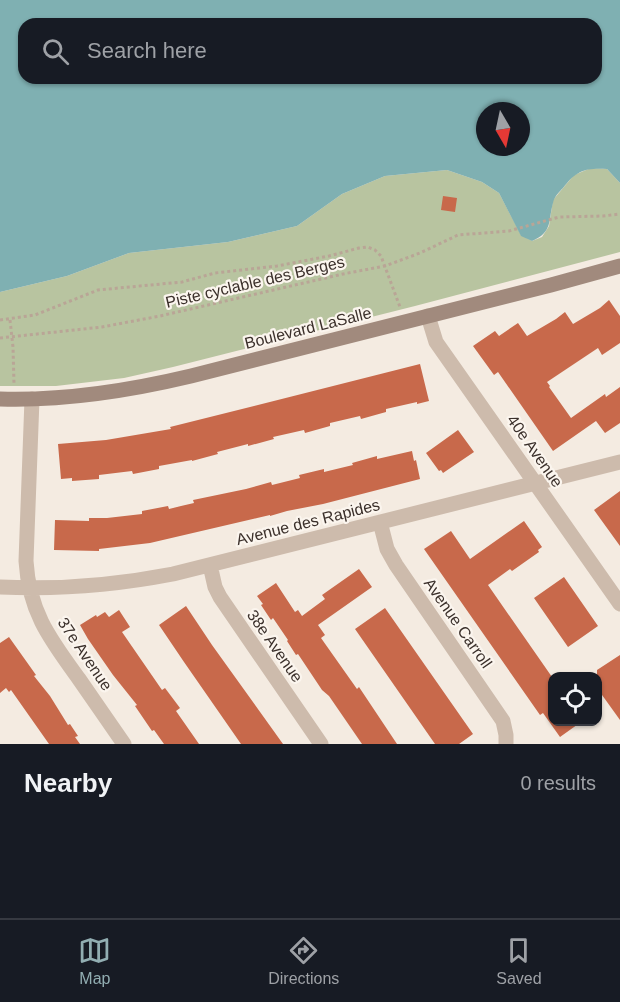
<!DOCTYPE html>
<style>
:root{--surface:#171b24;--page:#242831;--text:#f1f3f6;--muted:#9ea1a6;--line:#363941;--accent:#92aeb2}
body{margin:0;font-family:Arial,sans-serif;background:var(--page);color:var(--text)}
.controls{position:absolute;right:18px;bottom:18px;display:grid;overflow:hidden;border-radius:12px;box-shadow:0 2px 4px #0004}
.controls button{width:54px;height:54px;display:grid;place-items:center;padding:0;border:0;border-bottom:2px solid var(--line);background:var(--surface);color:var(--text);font:30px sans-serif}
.compass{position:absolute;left:476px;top:102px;width:54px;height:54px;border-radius:50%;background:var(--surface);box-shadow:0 2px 4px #0004;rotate:171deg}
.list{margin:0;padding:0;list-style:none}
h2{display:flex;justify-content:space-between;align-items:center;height:78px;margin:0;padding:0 24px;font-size:26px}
h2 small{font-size:20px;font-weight:400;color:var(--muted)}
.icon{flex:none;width:33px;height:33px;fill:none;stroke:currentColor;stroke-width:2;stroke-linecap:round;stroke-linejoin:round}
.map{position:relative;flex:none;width:620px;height:744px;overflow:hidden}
.search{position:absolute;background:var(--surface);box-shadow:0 2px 4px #0004;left:18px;right:18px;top:18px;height:66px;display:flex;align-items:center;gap:15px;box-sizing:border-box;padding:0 21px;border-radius:18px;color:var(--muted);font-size:22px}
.sheet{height:174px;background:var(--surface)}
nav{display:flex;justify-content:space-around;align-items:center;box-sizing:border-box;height:84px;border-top:2px solid var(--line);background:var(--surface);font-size:16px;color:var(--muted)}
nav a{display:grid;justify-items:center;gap:3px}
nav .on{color:var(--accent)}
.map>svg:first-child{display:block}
.green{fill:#b8c4a0}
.water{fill:#7fb0b2;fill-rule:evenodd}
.building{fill:#c8694b}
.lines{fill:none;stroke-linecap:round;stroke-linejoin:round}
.path{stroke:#b9a596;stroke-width:3;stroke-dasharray:3 3;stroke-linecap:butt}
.minor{stroke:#cdbbac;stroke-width:15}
.secondary{stroke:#a18a7d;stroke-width:15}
.labels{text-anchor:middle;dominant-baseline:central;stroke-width:4.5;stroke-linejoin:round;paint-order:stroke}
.street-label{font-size:16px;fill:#3b302b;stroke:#fbf5ee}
</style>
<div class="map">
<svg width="620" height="744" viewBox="0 0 620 744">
<rect width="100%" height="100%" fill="#f4ebe1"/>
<path class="green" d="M591,168L607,169L620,183V252L415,306L173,367L124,378L56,386H0V292L67,276L129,253L228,242L297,226L342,194L385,176L447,170L482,182L499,193L521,235L532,241L542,237L549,226L553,200L574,175Z"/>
<path class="water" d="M0,0H620V183L607,169C585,168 577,170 563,188C559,192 554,197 553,203C548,221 553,232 532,241L521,236L499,193L482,182L447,170L385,176L342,194L297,226L228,242L129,253L67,276L0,292ZM24,24H596V78H24ZM485,111H521V147H485Z"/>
<path class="building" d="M443,196L457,198L455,212L441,210Z
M609,300L620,316V343L602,355L598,348L547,382L550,386L549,387L571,418L605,394L606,397L620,387V423L605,433L596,421L553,451L498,372L494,375L473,346L495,331L499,336L518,323L527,336L556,319L565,312L573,324L600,308Z
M420,364L429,401L417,404V402L386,409V412L361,419L360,416L330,423V426L305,433L304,430L273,437L274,439L248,446V444L217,452L218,454L192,461V460L159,466V469L133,474L132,471L99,475V479L72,481V478L61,479L58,444L106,440L171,429L170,427L226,413Z
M458,430L474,452L443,473L441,470L439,471L426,453Z
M412,451L414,461L416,460L420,479L323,504L287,511L270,516V515L150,543L99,549V551L54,550L55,520L89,521V518H107L142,514V511L168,506L169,509L181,506L194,503L193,500L246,489L271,482L272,485L300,478L299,475L324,469V472L353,465L352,463L377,456V459Z
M620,491V546L594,510Z
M524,521L542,547L538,550L539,552L512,571L510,569L488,585L552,677V722H581L560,737L543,713L540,715L424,549L451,531L470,559Z
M359,569L372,587L318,625L325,635L321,638L357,689L359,687L397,744H362L329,696L322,690L298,654L296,655L287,641L288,640L273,618L271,620L261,605L263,604L257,596L276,583L295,612L298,610L302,616L325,599L322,595Z
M564,577L598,626L568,647L534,598Z
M186,606L212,645L283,744H241L184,662L159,625Z
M385,608L473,734L459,744H435L355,629Z
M119,610L130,627L122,632L162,690L165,688L180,708L176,711L199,744H164L154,730L152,731L135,706L137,705L113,675L88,639L80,625L96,615L97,617L105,612L109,617Z
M9,637L36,675L34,676L50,696L68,725L70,724L78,736L75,737L80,744H49L11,690L9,692L6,688L0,693V643Z
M620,655V720L597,688V670Z"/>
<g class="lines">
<path class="path" d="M0,320L35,315L98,290L182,282L215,273L277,266L329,256L359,248L368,247L375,250L381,256L400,307
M10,320L13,347L14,384
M0,338L102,327L160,316L343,274L385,266L420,253L458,235L509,231L559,217L603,216L620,214"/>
<path class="minor" d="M428,316L436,342L620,604
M32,399L26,561C29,612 50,639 79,679C94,701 109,722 124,744
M380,522L387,549L396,565L503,721L506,735V744
M210,565L215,587L220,597L321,744
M0,587C59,590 116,585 173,574L620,462"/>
<path class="secondary" d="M0,399C65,401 128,391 191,376L551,285L620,266"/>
</g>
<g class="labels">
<g class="street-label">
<text transform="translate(255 282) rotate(-13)">Piste cyclable des Berges</text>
<text transform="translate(308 328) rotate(-14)">Boulevard LaSalle</text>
<text transform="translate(535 451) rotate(55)">40e Avenue</text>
<text transform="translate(308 522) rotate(-14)">Avenue des Rapides</text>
<text transform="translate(458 623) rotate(55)">Avenue Carroll</text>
<text transform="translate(275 646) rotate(55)">38e Avenue</text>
<text transform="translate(85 654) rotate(56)">37e Avenue</text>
</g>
</g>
</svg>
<div class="controls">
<button><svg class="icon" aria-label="locate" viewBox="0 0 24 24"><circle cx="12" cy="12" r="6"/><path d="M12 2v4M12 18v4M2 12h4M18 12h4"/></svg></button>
</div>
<svg class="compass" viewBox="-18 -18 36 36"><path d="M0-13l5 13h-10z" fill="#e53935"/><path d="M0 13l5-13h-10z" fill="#9ea1a6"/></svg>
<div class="search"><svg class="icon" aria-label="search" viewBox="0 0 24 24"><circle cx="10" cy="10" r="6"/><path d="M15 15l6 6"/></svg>Search here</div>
</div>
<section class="sheet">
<h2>Nearby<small>0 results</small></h2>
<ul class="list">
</ul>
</section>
<nav>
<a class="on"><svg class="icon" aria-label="map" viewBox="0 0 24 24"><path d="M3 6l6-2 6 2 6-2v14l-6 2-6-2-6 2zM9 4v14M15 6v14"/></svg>Map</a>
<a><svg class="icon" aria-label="directions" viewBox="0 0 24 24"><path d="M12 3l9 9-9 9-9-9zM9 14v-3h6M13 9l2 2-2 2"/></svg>Directions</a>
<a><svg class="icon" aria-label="saved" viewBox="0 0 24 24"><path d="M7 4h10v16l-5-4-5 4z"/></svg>Saved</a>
</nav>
